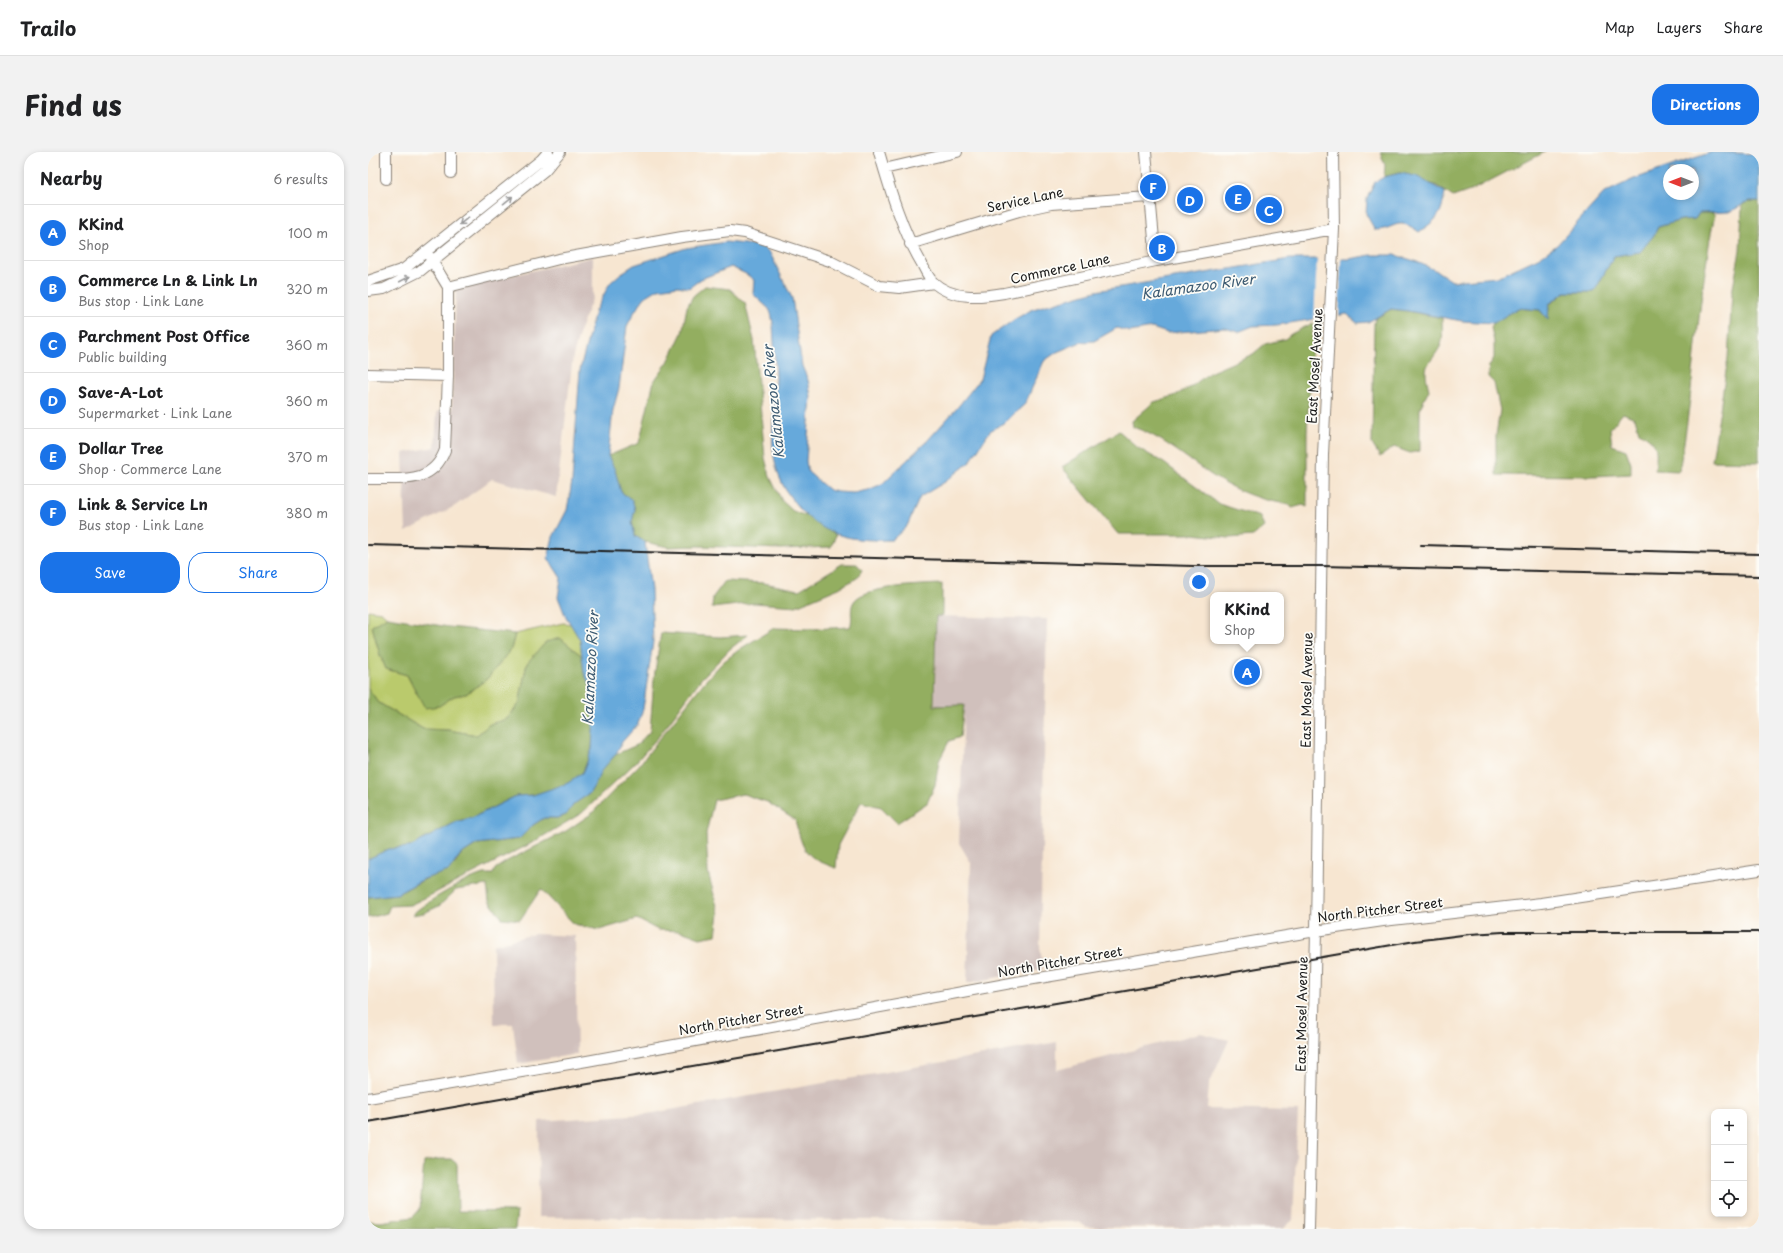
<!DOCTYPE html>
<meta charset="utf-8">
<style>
:root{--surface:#fff;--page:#f2f2f2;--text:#202124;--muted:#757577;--line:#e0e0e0;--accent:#1a73e8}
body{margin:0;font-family:"Playpen Sans",sans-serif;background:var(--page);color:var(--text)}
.controls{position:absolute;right:12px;bottom:12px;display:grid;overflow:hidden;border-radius:8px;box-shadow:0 2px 6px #0003}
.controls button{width:36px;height:36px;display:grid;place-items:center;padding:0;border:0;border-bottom:1px solid var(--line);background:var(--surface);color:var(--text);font:20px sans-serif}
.compass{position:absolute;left:1295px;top:12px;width:36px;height:36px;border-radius:50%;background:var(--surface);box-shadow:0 2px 6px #0003;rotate:270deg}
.you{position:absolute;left:831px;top:430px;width:14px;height:14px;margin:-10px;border:3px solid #fff;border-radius:50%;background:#1a73e8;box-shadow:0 0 0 6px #1a73e833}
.badge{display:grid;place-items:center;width:26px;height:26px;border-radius:50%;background:var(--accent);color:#fff;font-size:13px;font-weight:700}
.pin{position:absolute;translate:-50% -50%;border:2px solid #fff;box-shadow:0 1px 4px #0006}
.popup{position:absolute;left:842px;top:440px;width:74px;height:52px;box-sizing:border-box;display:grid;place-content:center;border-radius:8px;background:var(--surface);filter:drop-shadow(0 1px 3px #0005);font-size:13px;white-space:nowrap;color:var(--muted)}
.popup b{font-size:15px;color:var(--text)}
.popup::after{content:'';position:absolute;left:50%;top:100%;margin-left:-8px;border:8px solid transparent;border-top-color:var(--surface)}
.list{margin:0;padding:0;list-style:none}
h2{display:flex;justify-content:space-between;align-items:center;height:52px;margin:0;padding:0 16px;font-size:17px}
h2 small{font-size:13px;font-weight:400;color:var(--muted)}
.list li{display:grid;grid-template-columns:26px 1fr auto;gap:12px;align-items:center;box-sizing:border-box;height:56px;padding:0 16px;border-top:1px solid var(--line)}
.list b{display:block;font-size:15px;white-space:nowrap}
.list p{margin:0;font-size:13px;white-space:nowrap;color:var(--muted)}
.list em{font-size:13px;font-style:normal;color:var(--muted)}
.actions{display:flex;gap:8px;padding:12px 16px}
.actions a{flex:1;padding:9px 0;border:1px solid var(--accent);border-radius:16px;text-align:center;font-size:14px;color:var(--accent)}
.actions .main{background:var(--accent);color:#fff}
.icon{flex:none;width:22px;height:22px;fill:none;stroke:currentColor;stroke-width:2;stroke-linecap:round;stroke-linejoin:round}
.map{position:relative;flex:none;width:1391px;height:1077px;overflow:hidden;border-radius:16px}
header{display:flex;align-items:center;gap:24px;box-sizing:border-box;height:56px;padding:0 20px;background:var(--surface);border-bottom:1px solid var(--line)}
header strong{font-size:19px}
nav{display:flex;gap:22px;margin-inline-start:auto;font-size:14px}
.intro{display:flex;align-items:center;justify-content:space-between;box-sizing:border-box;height:96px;padding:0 24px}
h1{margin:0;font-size:28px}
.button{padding:10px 18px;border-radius:16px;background:var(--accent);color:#fff;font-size:14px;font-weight:700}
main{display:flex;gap:24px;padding:0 24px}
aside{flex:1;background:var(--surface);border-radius:16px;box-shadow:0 2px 6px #0003}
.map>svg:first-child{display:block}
.industrial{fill:#d0c0bc}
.green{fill:#baca6c;stroke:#6b7344}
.forest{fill:#93ae60;stroke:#58653e}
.water{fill:#66a9db;stroke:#41627c;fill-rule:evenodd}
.pier{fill:#f7e6d1}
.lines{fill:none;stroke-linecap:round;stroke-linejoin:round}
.minor-casing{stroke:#8a8176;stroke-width:12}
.minor{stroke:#fff;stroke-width:10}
.rail{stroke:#1c1c1c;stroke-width:2}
.oneway{stroke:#999}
.labels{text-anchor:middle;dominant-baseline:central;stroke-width:3.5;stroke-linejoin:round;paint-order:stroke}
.street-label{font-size:13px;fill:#1c1c1c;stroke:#fdfcf7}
.water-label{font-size:14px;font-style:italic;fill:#3d5b72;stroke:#fdfcf7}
</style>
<header>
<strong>Trailo</strong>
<nav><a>Map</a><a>Layers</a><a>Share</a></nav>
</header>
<div class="intro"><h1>Find us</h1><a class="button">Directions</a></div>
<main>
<aside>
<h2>Nearby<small>6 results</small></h2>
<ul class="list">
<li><span class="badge">A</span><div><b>KKind</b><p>Shop</p></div><em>100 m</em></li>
<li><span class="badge">B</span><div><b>Commerce Ln &amp; Link Ln</b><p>Bus stop · Link Lane</p></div><em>320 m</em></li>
<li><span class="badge">C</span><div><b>Parchment Post Office</b><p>Public building</p></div><em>360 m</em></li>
<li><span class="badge">D</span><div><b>Save-A-Lot</b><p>Supermarket · Link Lane</p></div><em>360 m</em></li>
<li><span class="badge">E</span><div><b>Dollar Tree</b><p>Shop · Commerce Lane</p></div><em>370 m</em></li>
<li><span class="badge">F</span><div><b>Link &amp; Service Ln</b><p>Bus stop · Link Lane</p></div><em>380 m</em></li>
</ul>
<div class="actions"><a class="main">Save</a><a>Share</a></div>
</aside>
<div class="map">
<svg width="1391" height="1077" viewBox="0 0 1391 1077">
<rect width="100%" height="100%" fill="#fdfcf7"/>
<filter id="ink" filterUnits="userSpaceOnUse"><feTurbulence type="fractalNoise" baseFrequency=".025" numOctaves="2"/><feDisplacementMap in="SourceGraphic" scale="8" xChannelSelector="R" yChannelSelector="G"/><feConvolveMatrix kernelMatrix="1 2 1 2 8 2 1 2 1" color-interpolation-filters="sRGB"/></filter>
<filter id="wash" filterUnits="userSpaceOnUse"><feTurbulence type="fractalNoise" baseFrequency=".012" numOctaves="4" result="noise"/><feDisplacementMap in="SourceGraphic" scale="16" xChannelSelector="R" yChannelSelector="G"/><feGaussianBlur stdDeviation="0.9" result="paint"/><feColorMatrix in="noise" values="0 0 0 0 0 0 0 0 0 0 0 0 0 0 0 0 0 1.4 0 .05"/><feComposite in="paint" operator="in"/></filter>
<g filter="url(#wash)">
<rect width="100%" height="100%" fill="#f7e6d1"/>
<path class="industrial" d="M225,105V145L214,172L205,204L188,345L124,327L87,354L38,380L35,301L67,295L69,259H84L88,136Z
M568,464L679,467L672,795L675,817L599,831L603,711L591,691L596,554H567Z
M166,782L207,784L209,902L150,912L145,872H126L125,793Z
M832,881L861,888L841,933L839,957L930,959L925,1068L915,1077L718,1075L711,1070L170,1065L171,969L279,962L689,890V918Z"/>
<path class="green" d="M0,458L13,460L19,465L4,474L12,503L18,517L39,523L48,541L71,554L86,544L98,542L119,527L143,497L147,482L195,471L203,472L212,488L214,504L192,486L159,511L151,552L139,567L122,572L109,583L80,578L55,577L11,551L0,536Z"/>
<path class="forest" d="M1012,0H1177L1102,39L1085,45L1069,34L1032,21L1016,25L1017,13Z
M1381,49H1391V310L1344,309L1360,206L1364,141L1372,99L1374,54Z
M1331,61H1344L1347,63C1342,82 1340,100 1337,120C1327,186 1324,253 1311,319L1287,318C1289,297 1291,291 1271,280L1267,266L1255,261L1242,277L1244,293L1258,298L1263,312V322L1226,324L1128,323V283L1132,258L1126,231L1120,225L1121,214L1126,206V190L1123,175L1126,170L1150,156L1172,158L1180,168L1181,153L1197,140H1226L1246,104L1272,100L1286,83L1290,75L1313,68L1327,67Z
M337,134L362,137L377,151L386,188L397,306L402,325L414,349L425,359L438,364L468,383L463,395L413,397L330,394L300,395L277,390L267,384L264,370L267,357L264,348L253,340L240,304L271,291L286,229L300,210L314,181L319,155L325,144Z
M1023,157L1040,159L1074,166C1074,174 1076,188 1072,195C1060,216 1054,210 1061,238L1052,256V299L1042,301L1026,295L1012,305L1004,292L1006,171L1007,167Z
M945,171L939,281V355L935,353L924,356L921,352C890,349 861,336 836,318C813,302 792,284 765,275L764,269L786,250L806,244L823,235L841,221L885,202L897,192L917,187L923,182Z
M751,279L770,296L796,311L851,352L892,365L896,375L885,384L861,386L825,382H750L694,315Z
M474,412H489L494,418L489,426L471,436L428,454L386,451L344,456L345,445L357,429L396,431L431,438Z
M574,432V464H568L566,554L596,553L592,585L581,589L571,609L567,633L559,651L529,671L513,655L493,650L470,693L468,716C435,704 436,700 427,668L399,650L375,642L346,648L338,681L340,720L351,762L348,783L332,786L313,779L290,778L269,767L231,778L206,772L173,737L152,768L134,766L121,749L119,733L88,738L71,754L56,761L44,763C52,753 103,724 116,722C119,722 122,722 125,722L127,717L139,709L198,679L223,662L271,613L337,529L355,510L372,497L406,476L443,477L482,475C486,466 480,456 487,448C499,434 555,433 574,432Z
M19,465L81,475L147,482L143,497L119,527L98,542L86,544L71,554L57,556L39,523L18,517L12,503L4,474Z
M293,481L352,485L380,483L362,497L333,527L291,584L267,611L214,661L162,692L63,743L42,753L22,754L19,761L0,766V745L29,742L88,711L92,703L109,692L151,687L165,673L176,666H190L198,663L206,652L221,642L228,631L232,619L248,602L269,593L282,579L286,526Z
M192,486L214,504L216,521L227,543V561L224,597L215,620L210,625L200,631L178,640L165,643L148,644L104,666L90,669L42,695L21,697L0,707V536L11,551L55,577L80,578L109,583L122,572L139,567L151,552L159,511L178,490Z
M70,1007H83L89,1012L90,1059L149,1060L147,1077H0V1069L12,1070L45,1065L52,1057L56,1010Z"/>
<path class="water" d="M1344,0L1391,2V49H1381L1362,60L1331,61L1327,67L1313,68L1290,75L1286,83L1272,100L1246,104L1226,140H1197L1181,152L1180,168L1172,158L1150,156L1126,171L1094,169L1040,159L1023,157L1000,170L989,171L979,162L909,173L885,174L870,180L857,176L799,181L784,176L762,180L749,176L726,189L713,190L689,200L676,209L657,252L637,270L622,279L602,310L577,330L552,345L539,374L524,388C486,389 458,386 431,356C394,315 406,276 408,226C408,214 406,202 406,190C405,181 406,165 401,157C396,152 390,147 385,142L386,128L378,122L363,115L333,127L321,136L310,134L290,137L277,145L267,159L259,174L251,236L245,258L240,304L247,318L253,340L264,348L267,357L264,370L267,384L277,390L283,438L285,490L275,557L270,572L254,590L248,602L233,619L228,631L221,642L206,652L198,663L190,666H176L165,673L151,687L109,692L92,703L81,719L56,727L29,742L0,745V707L21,697L42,695L90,669L104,666L148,644L165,643L200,631L215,620L224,597L227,543L216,521L212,488L197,463L190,445L193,426L180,406L185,385L199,358L204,330L212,218L227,159L242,131L252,122L266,113L318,96L358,90L394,94L402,101L424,146L434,214L440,228L443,245L438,309L440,320L461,338L470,340L485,341L500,338L514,332L560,288L589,256L612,227L623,184L647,167L665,157L728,139L922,107H981L1003,103H1027L1047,109L1069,119L1084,129L1129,125L1172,105L1189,93L1236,41L1266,27ZM1301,18H1325V42H1301Z
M1032,21L1048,24L1077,40C1073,64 1071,66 1051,80C1028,63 1028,78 1007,78L998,62L999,46L1007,30L1016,25Z"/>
<path class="pier" d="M949,105L973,106L971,165L946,169Z"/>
</g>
<g filter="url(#ink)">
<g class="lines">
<g class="minor-casing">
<path id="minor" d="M511,0C522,38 534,78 554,112C557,118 560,125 565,130C584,148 613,145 636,141L788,109L966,77
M778,0L788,109
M516,17L589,0
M83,21V0
M18,27V0
M542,92L651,59L683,52L781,45
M0,129L36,117L173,8L180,0
M80,135L191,107L314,85L362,79L377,81L462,109L511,134L531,136L566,131
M0,139L16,137L52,119L177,18L192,0
M0,222L80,224
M0,327C31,326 64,334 77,298L80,224V135L58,99
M0,946L219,909L654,829L948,779L1015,769L1173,751L1391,718
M941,1077L948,779L955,303L966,77L965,0"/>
</g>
<use href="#minor" class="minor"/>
<path class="rail" d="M0,393L826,414H953L1391,424
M1053,393L1391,402
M0,970L1047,789L1102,782L1135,780H1391"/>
</g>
<defs><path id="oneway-shaft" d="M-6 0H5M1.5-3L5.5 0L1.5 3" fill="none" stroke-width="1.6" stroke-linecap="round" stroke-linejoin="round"/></defs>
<g class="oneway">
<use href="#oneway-shaft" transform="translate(140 48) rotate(-39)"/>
<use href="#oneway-shaft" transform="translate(96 69) rotate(141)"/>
<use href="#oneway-shaft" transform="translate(37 127) rotate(-28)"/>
</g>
</g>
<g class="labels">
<g class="street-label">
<text transform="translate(657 47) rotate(-12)">Service Lane</text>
<text transform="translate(692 116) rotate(-12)">Commerce Lane</text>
<text transform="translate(946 214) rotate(-87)">East Mosel Avenue</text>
<text transform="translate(938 538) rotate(-89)">East Mosel Avenue</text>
<text transform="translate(1012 757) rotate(-7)">North Pitcher Street</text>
<text transform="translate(692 809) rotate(-10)">North Pitcher Street</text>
<text transform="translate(933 862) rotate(-89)">East Mosel Avenue</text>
<text transform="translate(373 867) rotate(-10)">North Pitcher Street</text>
</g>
<g class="water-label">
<text transform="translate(830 134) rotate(-8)">Kalamazoo River</text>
<text transform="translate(405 250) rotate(-96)">Kalamazoo River</text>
<text transform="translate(222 516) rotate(-87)">Kalamazoo River</text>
</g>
</g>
</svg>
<div class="controls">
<button>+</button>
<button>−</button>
<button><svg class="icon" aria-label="locate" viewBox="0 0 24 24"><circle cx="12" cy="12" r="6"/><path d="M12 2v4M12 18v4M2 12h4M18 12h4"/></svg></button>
</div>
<svg class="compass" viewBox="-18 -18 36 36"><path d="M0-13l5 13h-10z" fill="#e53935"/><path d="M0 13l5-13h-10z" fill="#757577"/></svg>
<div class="you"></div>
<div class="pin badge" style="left:879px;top:520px">A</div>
<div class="popup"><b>KKind</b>Shop</div>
<div class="pin badge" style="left:794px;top:96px">B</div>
<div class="pin badge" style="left:901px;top:58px">C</div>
<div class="pin badge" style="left:822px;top:48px">D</div>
<div class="pin badge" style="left:870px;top:46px">E</div>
<div class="pin badge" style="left:785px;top:35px">F</div>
</div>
</main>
